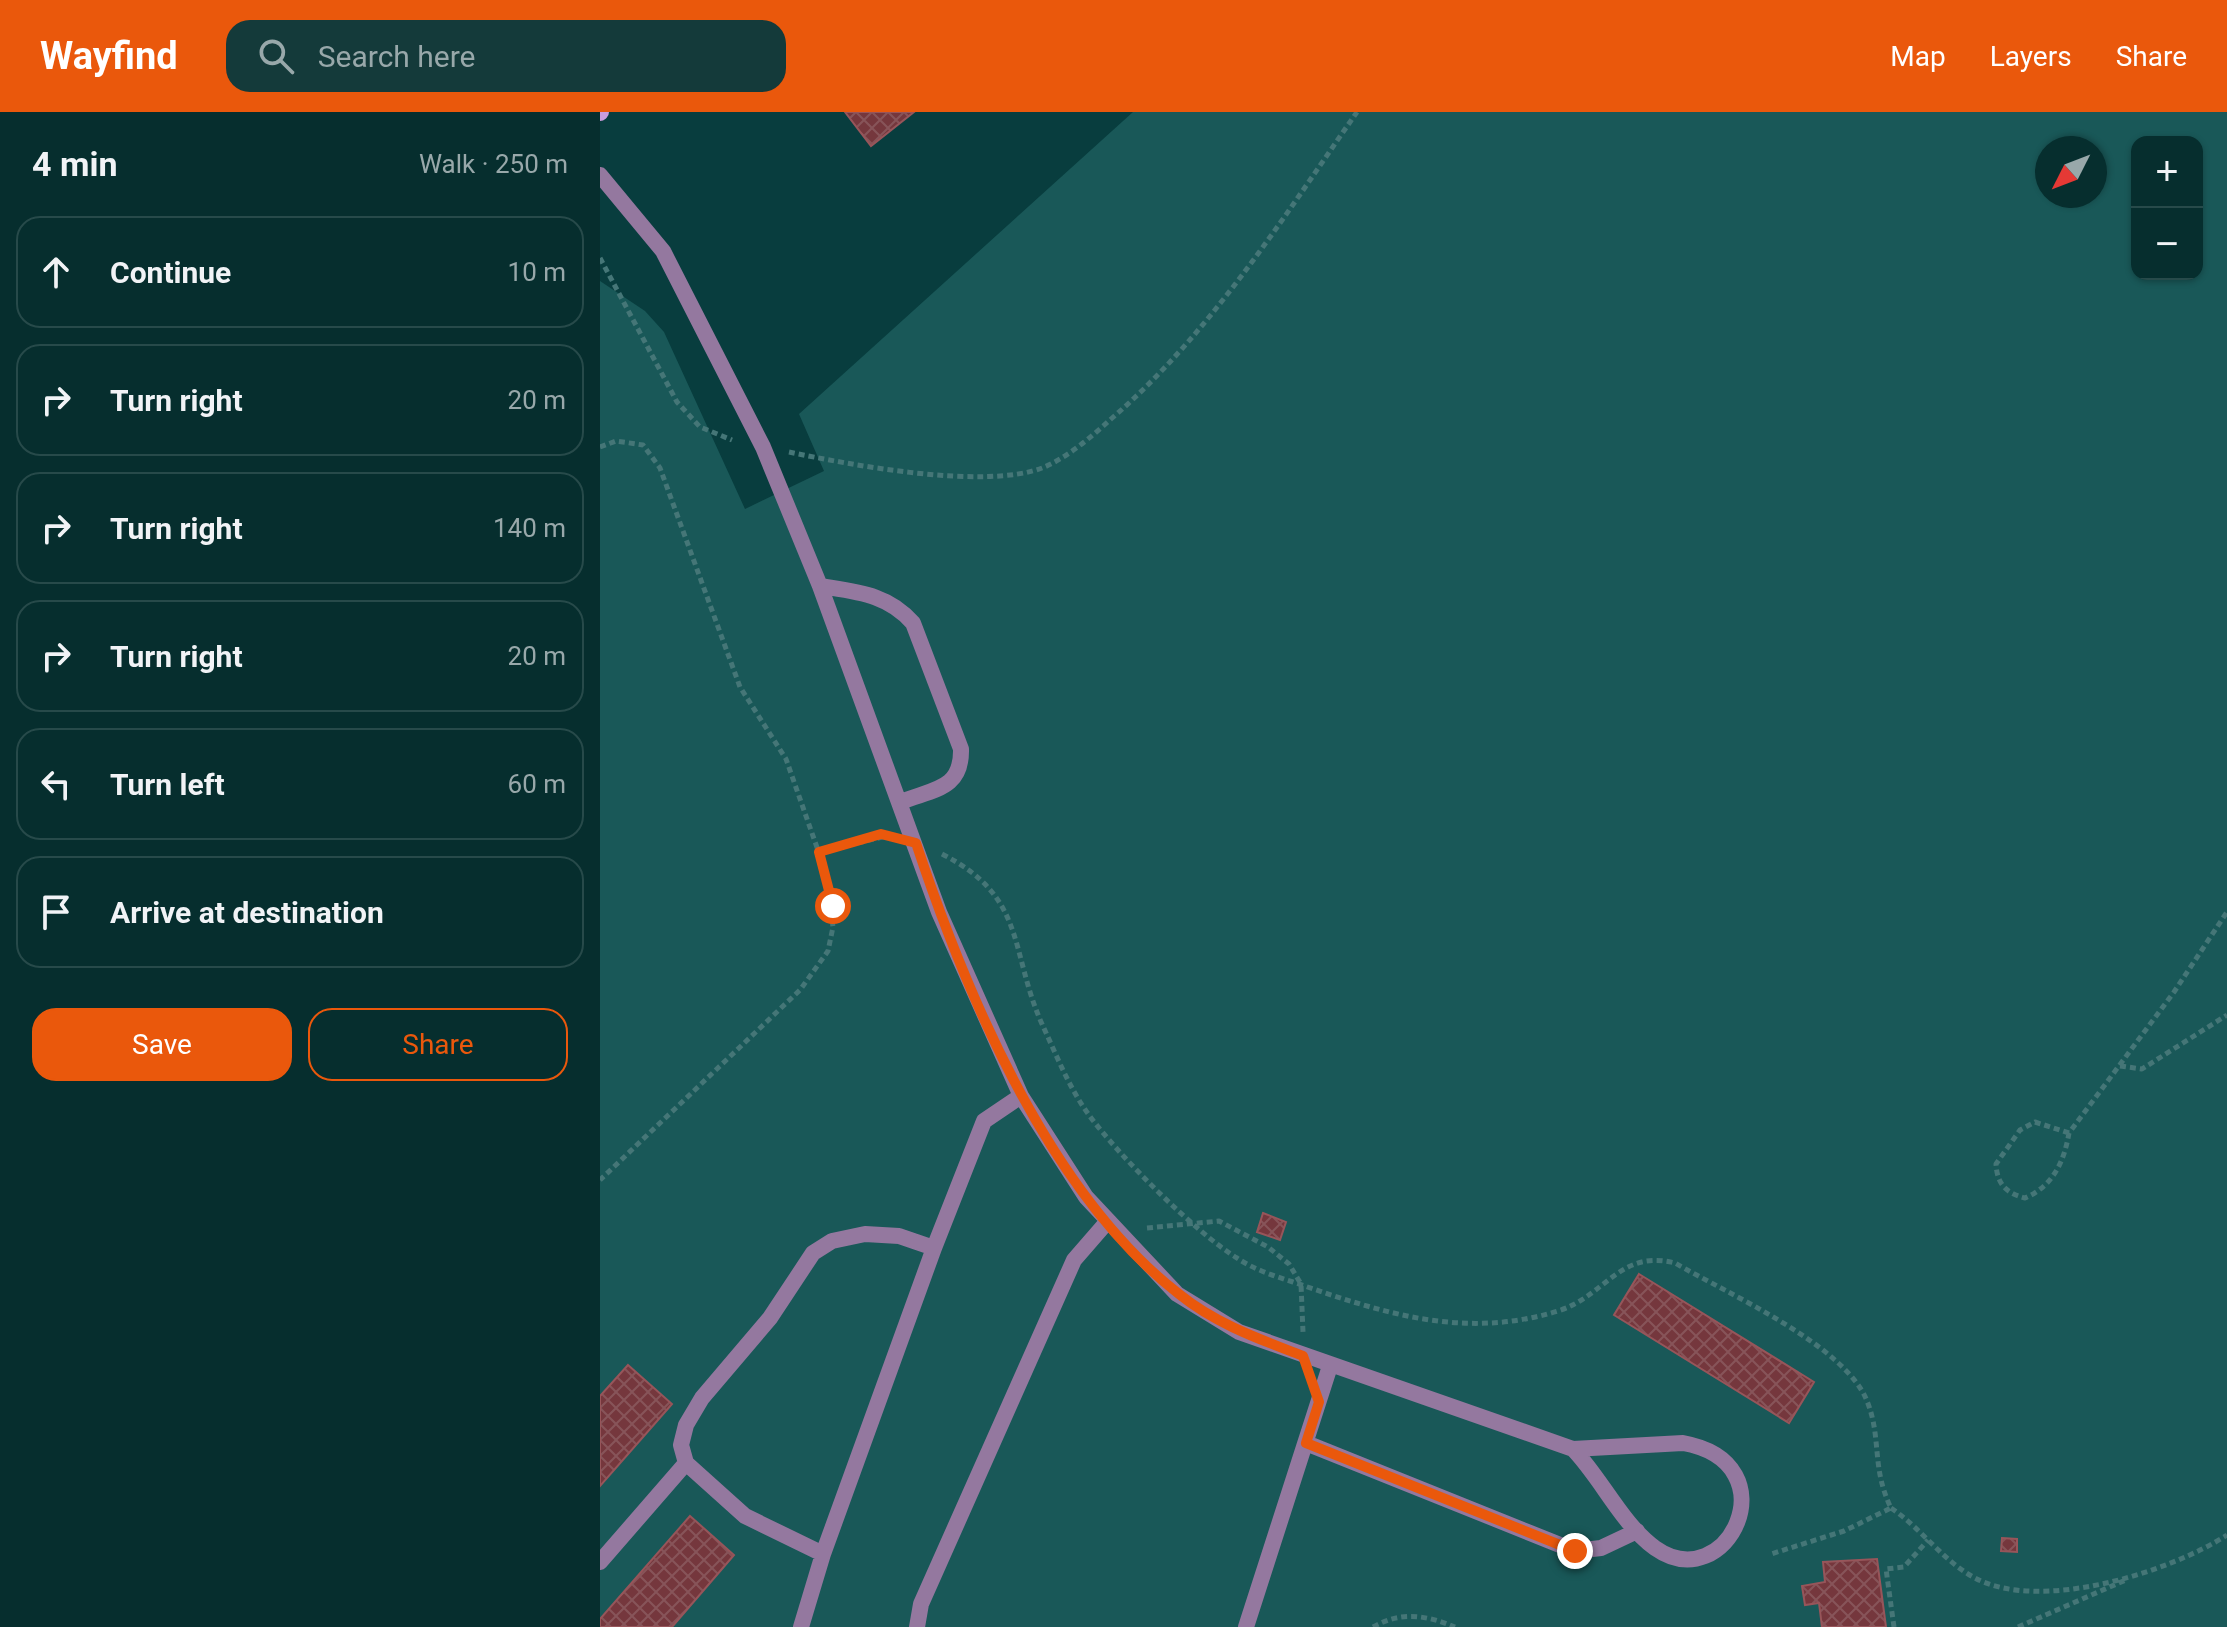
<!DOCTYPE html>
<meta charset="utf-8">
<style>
:root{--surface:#062e2e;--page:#143a3a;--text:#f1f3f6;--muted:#98a8aa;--line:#274a4a;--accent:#ea580c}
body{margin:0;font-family:Roboto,sans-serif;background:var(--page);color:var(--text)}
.controls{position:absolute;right:24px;top:24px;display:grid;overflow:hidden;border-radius:16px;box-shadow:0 2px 6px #0004}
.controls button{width:72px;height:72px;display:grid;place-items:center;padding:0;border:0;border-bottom:2px solid var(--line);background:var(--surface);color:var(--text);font:40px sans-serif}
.compass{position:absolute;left:1435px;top:24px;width:72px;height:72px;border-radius:50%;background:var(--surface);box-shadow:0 2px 6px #0004;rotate:228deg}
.stop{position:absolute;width:24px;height:24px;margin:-18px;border:6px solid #ea580c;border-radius:50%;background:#fff}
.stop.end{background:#ea580c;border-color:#fff;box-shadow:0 2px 8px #0008}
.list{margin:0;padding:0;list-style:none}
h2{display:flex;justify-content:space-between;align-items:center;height:104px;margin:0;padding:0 32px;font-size:34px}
h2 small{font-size:26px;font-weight:400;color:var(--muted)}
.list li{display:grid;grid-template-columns:52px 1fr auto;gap:24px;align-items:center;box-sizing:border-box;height:112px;margin:0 16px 16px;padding:0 16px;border:2px solid var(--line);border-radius:24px}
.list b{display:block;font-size:30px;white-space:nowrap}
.list em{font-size:26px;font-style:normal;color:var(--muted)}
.actions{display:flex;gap:16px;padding:24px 32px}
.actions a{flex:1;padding:18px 0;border:2px solid var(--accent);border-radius:24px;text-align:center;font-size:28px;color:var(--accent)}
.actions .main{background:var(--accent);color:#fff}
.icon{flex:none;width:44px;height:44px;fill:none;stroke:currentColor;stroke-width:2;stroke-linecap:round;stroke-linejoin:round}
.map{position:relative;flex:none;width:1627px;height:1515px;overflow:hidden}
header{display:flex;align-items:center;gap:48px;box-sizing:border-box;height:112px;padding:0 40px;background:var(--accent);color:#fff}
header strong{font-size:38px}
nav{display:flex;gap:44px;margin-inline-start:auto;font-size:28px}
.search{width:560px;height:72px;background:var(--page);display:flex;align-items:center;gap:20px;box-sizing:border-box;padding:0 28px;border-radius:24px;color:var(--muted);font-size:30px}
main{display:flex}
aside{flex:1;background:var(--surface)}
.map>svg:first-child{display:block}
.park{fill:#195858;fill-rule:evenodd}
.building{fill:url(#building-cross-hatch);stroke:#97555a;stroke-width:2}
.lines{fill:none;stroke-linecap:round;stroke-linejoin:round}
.path{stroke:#457677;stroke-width:5;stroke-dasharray:6 4;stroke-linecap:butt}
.service{stroke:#94789f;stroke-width:16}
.secondary{stroke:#c99cdc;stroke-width:16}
.route{stroke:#ea580c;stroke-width:10}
</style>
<header>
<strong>Wayfind</strong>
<div class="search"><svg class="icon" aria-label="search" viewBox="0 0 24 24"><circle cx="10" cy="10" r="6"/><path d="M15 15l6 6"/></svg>Search here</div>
<nav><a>Map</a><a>Layers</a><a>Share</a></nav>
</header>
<main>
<aside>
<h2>4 min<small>Walk · 250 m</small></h2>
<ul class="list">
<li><svg class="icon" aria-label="ahead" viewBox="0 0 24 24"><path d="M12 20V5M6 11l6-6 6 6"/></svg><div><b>Continue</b></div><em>10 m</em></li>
<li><svg class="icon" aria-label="right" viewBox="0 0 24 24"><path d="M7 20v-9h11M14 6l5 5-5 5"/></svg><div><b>Turn right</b></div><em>20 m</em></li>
<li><svg class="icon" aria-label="right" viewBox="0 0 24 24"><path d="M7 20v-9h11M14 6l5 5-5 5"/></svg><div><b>Turn right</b></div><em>140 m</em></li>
<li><svg class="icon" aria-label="right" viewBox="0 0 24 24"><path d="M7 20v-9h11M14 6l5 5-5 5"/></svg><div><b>Turn right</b></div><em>20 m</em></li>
<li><svg class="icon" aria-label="left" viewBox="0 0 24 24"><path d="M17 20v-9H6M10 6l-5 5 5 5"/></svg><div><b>Turn left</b></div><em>60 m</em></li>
<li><svg class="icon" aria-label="arrive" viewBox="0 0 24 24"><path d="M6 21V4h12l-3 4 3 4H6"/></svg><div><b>Arrive at destination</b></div></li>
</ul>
<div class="actions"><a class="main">Save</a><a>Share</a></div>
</aside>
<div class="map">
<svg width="1627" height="1515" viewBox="0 0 1627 1515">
<defs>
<pattern id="building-cross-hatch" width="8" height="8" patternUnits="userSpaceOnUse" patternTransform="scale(2)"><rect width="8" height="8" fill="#75373d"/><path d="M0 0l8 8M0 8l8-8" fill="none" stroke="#875459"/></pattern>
</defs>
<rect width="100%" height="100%" fill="#083d3e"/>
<path class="park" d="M533,0H1627V1515H0V169L45,199L64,220L145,397L224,359L199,302ZM1537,30H1597V162H1537ZM1447,36H1495V84H1447Z"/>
<path class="building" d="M245,0H314L271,34Z
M663,1101L686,1110L680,1128L657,1120Z
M1039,1162L1214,1270L1189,1311L1014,1203Z
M28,1253L72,1292L0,1374V1284Z
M90,1404L134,1443L72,1515H0V1507Z
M1402,1426L1417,1427V1440L1401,1439Z
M1277,1447L1286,1515H1222L1219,1491L1205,1493L1202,1474L1225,1470L1223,1450Z"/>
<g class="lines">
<path class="path" d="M0,146L77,290L100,315L132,328
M0,335L16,329L43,333L60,356L140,575L186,647L227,764L233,815L228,839L200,878L0,1068
M189,340C251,353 383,378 442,356C467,346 491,325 511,307C610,222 683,106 757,0
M219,740L287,724
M342,742C427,785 409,838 442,912C456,942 469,976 489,1003C518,1043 596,1121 637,1146C653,1157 674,1164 693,1170C783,1201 863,1228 958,1199C1006,1184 1019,1137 1075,1151C1128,1182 1245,1233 1267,1289C1282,1326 1271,1355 1291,1396L1244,1419L1171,1442
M1520,954L1542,957L1627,903
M1469,1021L1435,1010L1420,1018L1396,1052C1397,1071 1405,1081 1425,1086C1453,1074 1464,1050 1469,1021L1574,880L1627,800
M547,1116L619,1109L668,1135L689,1152L701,1172L703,1220
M1291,1396C1322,1417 1343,1449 1375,1466C1440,1501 1570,1460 1627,1423
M773,1515C801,1499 826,1503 855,1515
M1294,1515L1286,1457L1304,1455L1328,1428
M1418,1515L1528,1467"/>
<path class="service" d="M0,63L63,139L163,335L220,474L339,800L421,984L486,1085L577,1182L639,1220L973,1337
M220,474C257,480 288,482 313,511L361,637C362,678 333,677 301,690
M706,1331L975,1439L1001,1436L1037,1419
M1083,1331C1193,1351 1127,1487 1055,1436C1021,1411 1002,1367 973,1337Z
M86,1351L145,1404L223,1442L334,1136
M0,1450L86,1351L81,1333L86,1313L102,1286L170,1206L213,1141L232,1129L265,1122L299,1124L334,1136L384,1009L421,984
M201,1515L223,1442
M317,1515L321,1492L474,1148L507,1110
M646,1515L730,1254"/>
<path class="secondary" d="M0,1L1,0"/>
</g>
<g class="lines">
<path class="route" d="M233,794L219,740L281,722L316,731C366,882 450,1082 579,1182C616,1212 659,1227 703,1244L719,1290L706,1331L975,1439"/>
</g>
</svg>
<div class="controls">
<button>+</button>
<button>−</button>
</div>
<svg class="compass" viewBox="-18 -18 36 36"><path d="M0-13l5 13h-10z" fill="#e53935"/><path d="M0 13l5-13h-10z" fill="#98a8aa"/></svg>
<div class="stop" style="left:233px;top:794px"></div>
<div class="stop end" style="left:975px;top:1439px"></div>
</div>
</main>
